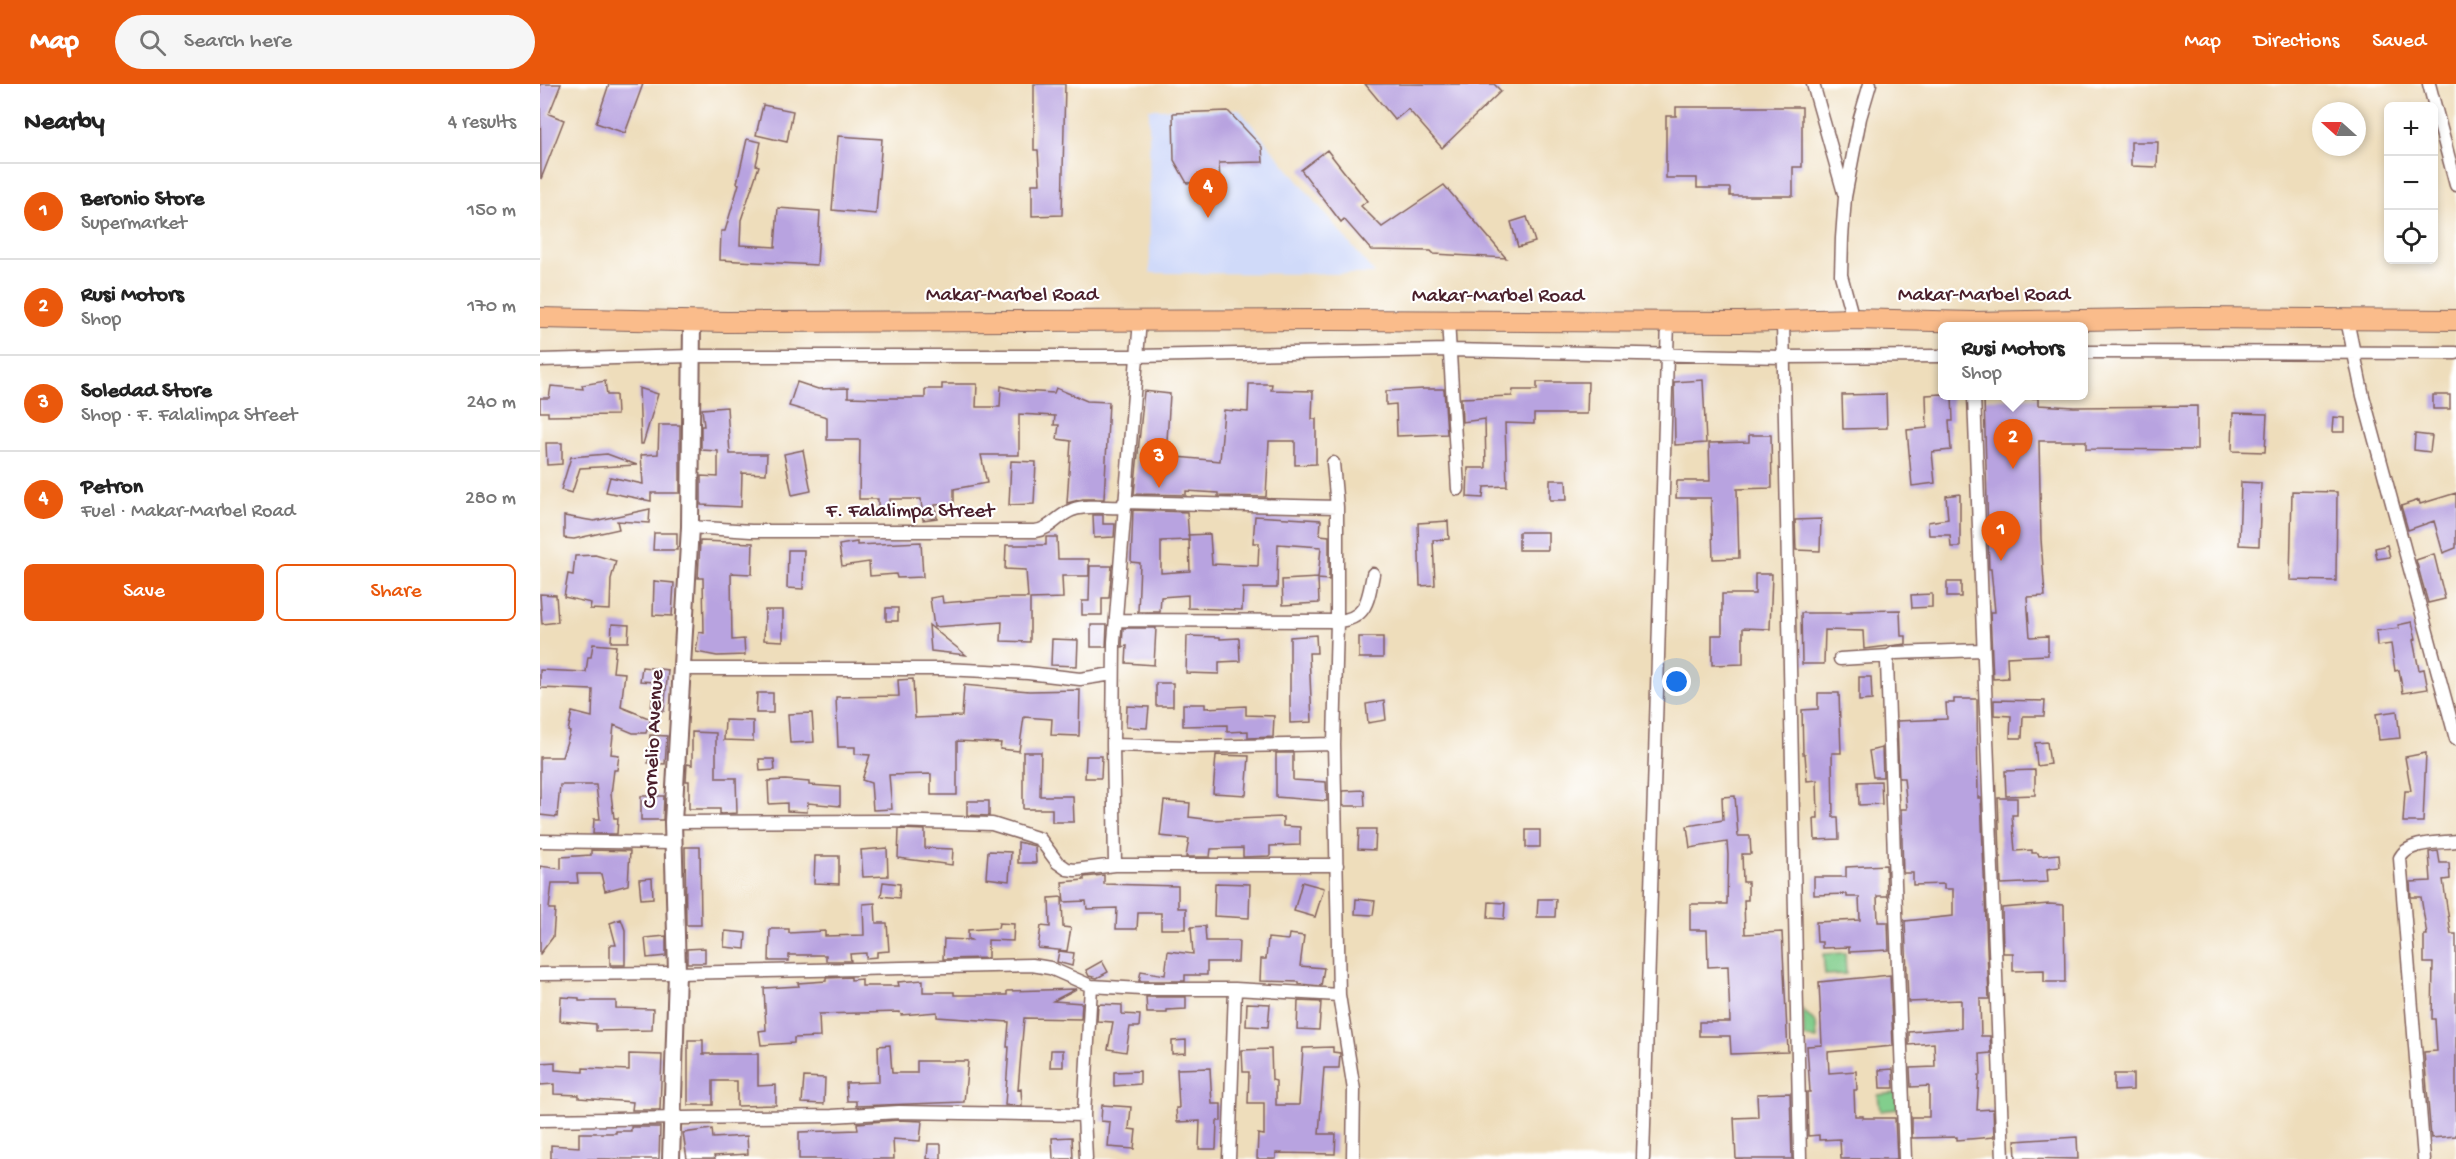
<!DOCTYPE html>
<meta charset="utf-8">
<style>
:root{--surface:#fff;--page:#f6f6f6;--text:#222;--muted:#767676;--line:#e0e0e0;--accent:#ea580c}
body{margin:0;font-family:"Gochi Hand",sans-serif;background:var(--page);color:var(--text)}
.controls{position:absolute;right:18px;top:18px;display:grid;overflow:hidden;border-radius:9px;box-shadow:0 3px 9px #0003}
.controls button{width:54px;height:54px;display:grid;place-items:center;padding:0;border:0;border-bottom:2px solid var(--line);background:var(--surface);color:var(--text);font:30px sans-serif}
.compass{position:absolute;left:1772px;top:18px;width:54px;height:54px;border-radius:50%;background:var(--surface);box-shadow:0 3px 9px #0003;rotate:291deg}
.you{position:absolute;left:1137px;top:598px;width:21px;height:21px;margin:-15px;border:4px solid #fff;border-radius:50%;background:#1a73e8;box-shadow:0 0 0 9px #1a73e833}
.badge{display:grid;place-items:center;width:39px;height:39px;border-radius:50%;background:var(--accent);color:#fff;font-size:20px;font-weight:700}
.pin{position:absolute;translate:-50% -50px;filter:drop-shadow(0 2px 3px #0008)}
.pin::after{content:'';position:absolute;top:32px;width:21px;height:18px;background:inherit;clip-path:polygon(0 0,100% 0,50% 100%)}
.popup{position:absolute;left:1398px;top:238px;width:150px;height:78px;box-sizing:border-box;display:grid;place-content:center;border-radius:9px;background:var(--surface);filter:drop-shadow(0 2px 4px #0005);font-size:20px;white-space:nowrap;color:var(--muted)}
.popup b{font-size:22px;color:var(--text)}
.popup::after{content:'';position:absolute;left:50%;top:100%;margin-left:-12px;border:12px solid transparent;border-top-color:var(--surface)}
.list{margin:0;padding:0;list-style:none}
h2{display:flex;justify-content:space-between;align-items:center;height:78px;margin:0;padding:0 24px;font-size:26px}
h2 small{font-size:20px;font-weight:400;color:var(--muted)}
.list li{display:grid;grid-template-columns:39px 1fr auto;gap:18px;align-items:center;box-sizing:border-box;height:96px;padding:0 24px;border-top:2px solid var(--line)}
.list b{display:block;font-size:22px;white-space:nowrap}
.list p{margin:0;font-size:20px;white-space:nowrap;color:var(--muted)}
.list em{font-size:20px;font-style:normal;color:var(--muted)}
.actions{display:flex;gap:12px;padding:18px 24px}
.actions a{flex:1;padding:14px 0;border:2px solid var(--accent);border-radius:9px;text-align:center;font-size:21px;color:var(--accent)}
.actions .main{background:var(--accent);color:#fff}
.icon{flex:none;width:33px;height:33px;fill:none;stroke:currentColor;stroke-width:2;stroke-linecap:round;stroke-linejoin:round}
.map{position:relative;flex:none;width:1916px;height:1075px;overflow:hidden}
header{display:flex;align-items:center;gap:36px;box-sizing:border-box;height:84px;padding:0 30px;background:var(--accent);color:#fff}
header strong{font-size:28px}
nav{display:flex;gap:33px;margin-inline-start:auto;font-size:21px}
.search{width:420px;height:54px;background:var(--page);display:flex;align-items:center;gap:15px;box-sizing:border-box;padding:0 21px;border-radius:33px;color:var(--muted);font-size:22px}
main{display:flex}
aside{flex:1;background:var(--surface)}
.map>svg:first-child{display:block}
.built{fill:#d0daf9}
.green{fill:#82ce8d;stroke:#66765c;stroke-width:1.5}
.building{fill:#b8a3e0;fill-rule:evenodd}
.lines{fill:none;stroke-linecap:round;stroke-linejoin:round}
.minor-casing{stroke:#83625d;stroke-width:15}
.tertiary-casing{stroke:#83625d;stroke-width:20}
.primary-casing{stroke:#83625d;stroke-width:22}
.minor{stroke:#fff;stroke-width:12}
.tertiary{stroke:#fff;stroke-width:16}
.primary{stroke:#fabc8b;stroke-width:20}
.labels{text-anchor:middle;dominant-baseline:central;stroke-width:4.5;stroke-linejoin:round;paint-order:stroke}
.street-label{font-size:21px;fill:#4a1f2b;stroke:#fff}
</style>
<header>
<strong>Map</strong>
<div class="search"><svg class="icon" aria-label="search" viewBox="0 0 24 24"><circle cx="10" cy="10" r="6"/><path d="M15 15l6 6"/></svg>Search here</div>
<nav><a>Map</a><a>Directions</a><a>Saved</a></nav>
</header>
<main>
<aside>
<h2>Nearby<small>4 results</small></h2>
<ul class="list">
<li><span class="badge">1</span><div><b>Beronio Store</b><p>Supermarket</p></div><em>150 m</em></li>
<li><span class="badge">2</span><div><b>Rusi Motors</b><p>Shop</p></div><em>170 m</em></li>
<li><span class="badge">3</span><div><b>Soledad Store</b><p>Shop · F. Falalimpa Street</p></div><em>240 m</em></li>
<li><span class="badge">4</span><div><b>Petron</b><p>Fuel · Makar-Marbel Road</p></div><em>280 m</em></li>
</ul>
<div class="actions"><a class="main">Save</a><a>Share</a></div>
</aside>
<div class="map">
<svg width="1916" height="1075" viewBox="0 0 1916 1075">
<rect width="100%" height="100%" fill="#fff"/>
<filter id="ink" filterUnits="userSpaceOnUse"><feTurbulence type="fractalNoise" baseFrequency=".0167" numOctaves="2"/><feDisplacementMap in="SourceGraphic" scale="12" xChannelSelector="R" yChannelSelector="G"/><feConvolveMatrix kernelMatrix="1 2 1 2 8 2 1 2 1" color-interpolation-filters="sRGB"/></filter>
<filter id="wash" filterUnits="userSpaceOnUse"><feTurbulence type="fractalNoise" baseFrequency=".008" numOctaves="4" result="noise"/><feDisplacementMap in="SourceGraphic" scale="24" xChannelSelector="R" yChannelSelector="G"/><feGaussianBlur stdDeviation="1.35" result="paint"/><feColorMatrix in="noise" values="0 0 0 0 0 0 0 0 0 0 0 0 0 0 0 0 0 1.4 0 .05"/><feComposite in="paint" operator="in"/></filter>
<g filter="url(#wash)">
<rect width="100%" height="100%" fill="#edb"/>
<path class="built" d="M609,25H699L835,190L610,189Z"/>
<path class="green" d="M1305,869L1306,890L1285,891L1283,870Z
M1263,926L1276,939L1277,955L1264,953Z
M1356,1009L1358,1025L1340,1027L1338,1011Z"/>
<g id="blocks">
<path class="building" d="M0,0H21L9,30L24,36L1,95Z
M69,0H103L85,49L56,39Z
M494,0H525L522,131L492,132V100H500L498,66H494Z
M825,0H954L961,7L902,64L868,25L855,36Z
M223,21L253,27L247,58L216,51Z
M1136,23H1262V83H1253V112H1190V104H1157V94H1126V32H1136Z
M688,27L722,63L723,78L679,79L680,98L647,99L634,76L633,29Z
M298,52L342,55L336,130L292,126Z
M207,55L221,58L216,81L219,82L201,136L200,161L235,163L238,124L280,127L277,181L180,176L181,147H185L199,100L197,99Z
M1591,58H1618L1617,83L1591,82Z
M787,66L827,117L821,122L842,143L904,101L966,174L894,170L891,167L831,166L804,135L801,138L761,86Z
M987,133L995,158L978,163L971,138Z
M1163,296L1166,359L1135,361L1134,298Z
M65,297L67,311H76L77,331L8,332V328H0V314H9L11,302L43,305L42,301Z
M257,298L278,305L308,304V313L342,314H385V305H402V300H437L436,323H460L461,302L480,307L514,309L516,304L547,317L569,318L564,415H543L527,419L531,357L517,355L519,341H514L515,332L479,330V371H441L447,399L414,405V420L395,421L397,434L383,436L381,415H350V431H338V415H319L320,356H287V333L249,322Z
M997,298H1048L1047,330H994V340L965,339L967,402L944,403L943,414L927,413L928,384H946L945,335L922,338L921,314L972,312L973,306H997Z
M709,300H732L731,306L773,307L772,335H776V380L755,381V357H729L726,413L678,412V409L646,407V411L594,410L604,307L630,310L626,372L680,377L684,326L708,328Z
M99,304L118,310L103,360H101Z
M884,305H904L907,350L857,352L856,320L846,321V307Z
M1346,310L1347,344L1303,345L1302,311Z
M1402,310L1412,312L1413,337H1409L1411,366L1392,368L1395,399L1372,402L1367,346L1387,344L1386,311Z
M1893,311H1910V325H1893Z
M1498,314V321L1534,323L1657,322V366L1546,365V357H1499L1501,455L1505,512L1487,513L1490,553L1508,552V571L1467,573L1468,594L1453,595L1450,528H1455L1451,485H1449L1444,315Z
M187,323L190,370H227L226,390L202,389L201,423L161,421V392L178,393V367L161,366V342H164L162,325Z
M1693,329L1727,330L1725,368L1692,367Z
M1793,333L1805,334V348H1792Z
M119,341H140V409H111V417L66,408L70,393L103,400L101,371L118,370Z
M1875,350L1892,352L1890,368L1874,366Z
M1209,351H1231L1232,404L1197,405L1199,474L1173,475L1171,414H1136L1137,397H1170L1169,359L1209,358Z
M6,359H22V380L7,381Z
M263,366L271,407L252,411L244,370Z
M67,370L97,381L40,384L32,409L21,406L31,373Z
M471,377L496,378L494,420L469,421Z
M1010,396H1026L1027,416H1010Z
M1701,398L1721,399L1719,462L1699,461Z
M1752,407L1797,408L1796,497L1750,496Z
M1916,409V464L1903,469L1894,437L1868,446L1861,422L1879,416L1880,420Z
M1420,410V463H1411L1410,451H1389L1388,438L1408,435L1406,412Z
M110,425L109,439L77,437L79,445L34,455L24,454V432L54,437Z
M593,426L647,428L649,456L648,451L670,450L672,480L718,482L719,459H713L715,432L781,436L780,451L789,452V496L778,495L781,463L738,460L737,504H703L702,526L648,524V511L621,513L620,528H598L600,479L591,478ZM649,456L650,487L621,489V457Z
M553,431H563V440H575L574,453L554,454Z
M1281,435L1280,467L1256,466L1255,436Z
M908,437L909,455L893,456L895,501L880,502L878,439Z
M979,448H1008V466H979Z
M114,449H137V466H113Z
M506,453H517L518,475H549V492H522L523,514L490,515V558L461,557L462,538L394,543L390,514L402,512L403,519L462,514H488L486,486L465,485L466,461H506Z
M160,457L213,459L212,490L191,489L192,556L204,555L205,571L177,572L156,568L159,548L164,549L163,494H158Z
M317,458V461L381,458L383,493L357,494L356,490L330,492L329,478L302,482L299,461Z
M1847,461L1850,473L1837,475L1835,464Z
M248,466H264L263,505L247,504Z
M1894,470L1905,515L1888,519L1876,476Z
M55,471L76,477L71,495L70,526L50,525L51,519L24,513L28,490L33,491L35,472Z
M550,482H572L569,514H562V531H542V517H549Z
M1215,490H1232L1230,545L1203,544V580L1172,581V551H1182V510H1215Z
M778,494L779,519L743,521L742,496Z
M114,497L134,499L132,532L113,531Z
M1407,498H1421V513H1407Z
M0,510L16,511L18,538L2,540Z
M1392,510V523L1372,524L1371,511Z
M346,524H358V537H346Z
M225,526H243V557L224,556Z
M1360,526L1361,552H1366V560L1324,565L1323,547L1285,546L1284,580H1262L1261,529H1312L1311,527Z
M1872,538L1876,555L1873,556L1879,586L1884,585L1888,605L1863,609L1859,586L1855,587L1851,560L1837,562L1836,547L1859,544L1858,541Z
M72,540L89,541L88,558H71Z
M389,541L426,571L391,567Z
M551,541H567L566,563H551Z
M583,544H616L614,581L586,579L587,562L582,563Z
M776,551L777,569H769L772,638L750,639V553Z
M647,552L680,553V555L699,554L700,577L679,578V590L646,589Z
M819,553H843V574H819Z
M512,555L538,556L537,582L511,581Z
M53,560L76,562L73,588L85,589L81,623L111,635L106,649H93L74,641L71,670L79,671L77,686H74L71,710L74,734H78L77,750H53L54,735H60L56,701H20L17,733L0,731V673H22L30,648L28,647L32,628L52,633L53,606L0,604V586L46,588L48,573H51Z
M102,583L128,586L124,627L111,626L114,598L100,597Z
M1319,593H1331L1332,616L1319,617Z
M373,595L375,634L422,632L424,601L489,607L540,606L539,652L511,651L512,635L484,633L479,667L460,665L461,659L417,657V711H391V690L349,691L352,725L333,726L331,699L322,696L330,671L315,670V663H298L296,613L359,612L358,596Z
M616,599H633V622H616Z
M217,609H233V629H216Z
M1278,609H1299L1301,669H1292L1293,733H1298L1299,755L1275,756L1274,734H1278L1277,696L1267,697L1265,670H1263L1262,626L1278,625Z
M1414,615H1437L1438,714H1441L1449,915H1440L1441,952H1450L1451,969L1440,970L1441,991H1439L1437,1026L1453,1025L1454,1053L1417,1056V1053L1372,1054V1033H1389V1002L1371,1003L1370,984L1395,983L1394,959L1369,961V948L1421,944V916L1368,918L1365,837L1413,832V805H1404V800L1373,801V789H1363L1361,725H1367L1364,694H1359L1357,637L1407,635L1406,619H1414Z
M1454,616L1505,617L1504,632H1483L1482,654H1470L1471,632L1454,631Z
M844,617L846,636L828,639L826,620Z
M643,620H665V624L706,622V631L734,632L733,653L708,654V647L687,648V641L643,642Z
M587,622L609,623L607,644L586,643Z
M1857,627L1860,654L1839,656L1836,630Z
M272,629L274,658L250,659L248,630Z
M185,636L213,637V657L184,656Z
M152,648L176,649V694H196L197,729L180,730V725H149V697H146L147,680L152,681Z
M110,651L127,652L125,680L108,679Z
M1507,658L1510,680L1497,682L1495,659Z
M1342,664L1343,693H1333L1329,667Z
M483,668H501L500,712H533L534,738H512V725H483Z
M736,669H753V696L786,698L787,717L736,713Z
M1886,669L1883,738H1863L1865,707H1871L1865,673Z
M676,671L709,672L706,711L673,709Z
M546,672H562L561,694H545Z
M219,675H234L235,686L220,687Z
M1495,686V711L1466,712L1465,687Z
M245,696L269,698V701L300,703V722L268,719L267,728L247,727V719L229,720L228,697Z
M1341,697L1342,720L1319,721L1318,698Z
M824,706L825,722H803V707Z
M101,712H124L123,736H101Z
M1195,712L1198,752H1210L1211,770H1202L1203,798H1208V816H1204L1205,850L1242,848L1248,968L1191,970L1190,952H1159V938H1190L1188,882L1168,883L1167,846H1150V820H1187L1188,771L1187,758L1150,764L1147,742L1183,736L1182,713Z
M1458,714H1477V731H1472L1475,767L1492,766V769H1498L1499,772L1519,770L1520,783L1507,785L1508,798L1461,800Z
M427,717H449V732L427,731Z
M624,717L650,719L649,733L672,736L743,733V742L760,743V761L730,762V772L703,773V764L671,765L670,773H646L649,755L620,752Z
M359,745L385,746V764L413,765L412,781L358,774Z
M819,745H836L835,766L818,765Z
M986,746H1000V763H986Z
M478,758L495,762L496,779H478Z
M145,763H160L161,841H146Z
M347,764L348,792L323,793L321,766Z
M51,766L90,767L88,801L65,807L61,790H37L38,799H12L9,825H15L13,853L0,870V782L21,785V773L51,771Z
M448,767L471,768L469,797L446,794Z
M1898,767L1900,779H1909L1910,795L1903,796L1911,850H1916V1052L1891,1054L1884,968L1897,967L1895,935H1892L1893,879H1884V851H1887L1881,813H1871L1870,798L1891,797L1889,768Z
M275,772H299V800L274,799Z
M1346,781L1347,812H1337L1338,838H1348L1349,866L1309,868V863L1282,864V858H1277L1276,838L1320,836L1319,813H1307V810L1274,811V793H1306V783Z
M564,791V800L638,802V824H646V845H621V829H598L597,845H576L577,824L547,825L546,817L524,818L522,798L544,796V793Z
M112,794L113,814L101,815L99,795Z
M343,798L360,800L359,814L341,812Z
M762,798L784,804L775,833L754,827Z
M675,799L710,800L709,834L674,832Z
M522,813L523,843L531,844L527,867L498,864L501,842L510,843L509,814Z
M816,815L835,817L833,831L815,830Z
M998,815H1016L1015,833H997Z
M949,818L965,819L964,835L948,834Z
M335,819L336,839H347L349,867L337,868V873L326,874V869L310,870L311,877H286V871H249V877H229L230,845H249V849L285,847V852L324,851L323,820Z
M1509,820L1524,821L1525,898H1504V886L1473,887V869H1463L1462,824Z
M81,835L85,846V881H70V861H76L70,839Z
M459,839L474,840L473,857L448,856V874L403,875L404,855L431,856L428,854V846L458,844Z
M665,842L666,857H699L698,878H667V891H645V897H599L601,887L625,891L628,867L653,870L651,843Z
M185,847L206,849L205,865L184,863Z
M749,850L764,852L760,882L784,884L781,902L759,900V898L720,897L721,875H726L728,854L748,856Z
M126,852V872L107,874L105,854Z
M165,864V879H147V865Z
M519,867L534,869L532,882L517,878Z
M562,877L568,888L557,894L549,892L546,886Z
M1350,891L1353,962L1288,968L1289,989L1316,987L1317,1006H1314L1315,1032H1323V1034H1355L1357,1075H1301L1300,1055L1279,1056V1051L1268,1052L1267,1008H1270L1267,962L1282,961L1279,898Z
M311,893V896L322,895V902H359L358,898L383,896V908H414V911H467V907L536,905L513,917L542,919L541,935L484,934L478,1006L481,1005L482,1022L465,1021L469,963H467L469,938L397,933V928L361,931L360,928L279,930L280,953L254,954V959L221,961L219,947L226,946L224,904L259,902L258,899L286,897V894Z
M21,913L39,914V917H76V924L113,925L112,946L56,947V940L20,937Z
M606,913H646V925L627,926V929H607Z
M758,917L781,918L779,946L757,945Z
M707,919L730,920L728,943L706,942Z
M558,920L582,921V930L600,931L599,943H590L586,968L568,965L573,938L557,937Z
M148,956H163V970H218V1002L236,1001V1021L197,1022V997H173V1021H148Z
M646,956V969L632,970V957Z
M350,961L352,989H377V977H428L424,1018L316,1022V1017H307L306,999L339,998L338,962Z
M793,963V968L800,969L799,984H784L779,1050H796L795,1070L736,1069V1075H717L718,1050L724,1051V1019H708L709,988H703L702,966L731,965L732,996L736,997V1021H759L763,964Z
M511,966H523V983H510Z
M89,970L122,971L120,1026H92L93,1018L39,1014V1011L14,1010V1000L0,1001V979L15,978V986L43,988V984L89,986Z
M670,984L672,1020H681V1037H677L676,1065H659L660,1037L637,1038L636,1024H639L637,985Z
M1353,985L1354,1004H1340L1339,986Z
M600,987V1000L574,1002V988Z
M1574,990H1593V1006L1574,1007Z
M264,993L285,994L284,1020L262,1019Z
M1250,1009L1252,1075H1196L1194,1034L1218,1033L1217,1010Z
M562,1021L591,1023L589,1045L596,1046L594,1065L568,1063L570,1038L561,1037Z
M359,1036L382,1037L380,1057L353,1055L354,1075H259V1048L318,1046L317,1039Z
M91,1043H120L119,1075H11V1061L39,1063V1049H76V1047H91Z
M172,1045L173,1054L207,1052L208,1070L174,1072L175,1075H147L143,1049Z
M532,1053L533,1075H513L512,1054Z
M1537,1053L1538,1075L1476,1074L1475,1057Z
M388,1060H401V1075H387Z"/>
</g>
</g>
<g filter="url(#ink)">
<use href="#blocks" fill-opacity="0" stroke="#83625d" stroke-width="1.5"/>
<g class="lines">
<g class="minor-casing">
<path id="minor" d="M1273,0L1304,109
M1889,0L1916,101
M1313,235L1301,191L1302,154L1305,113L1320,34L1330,0
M908,236L918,405
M1807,236L1823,312L1916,655
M1243,238L1260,1075
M1544,268L1916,269
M0,276L152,272H596L910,266L1243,273L1402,272
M1434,312L1463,1075
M584,418L797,423
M150,443L211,447H495C511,445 517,432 532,426C546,420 568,424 584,423
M577,536L797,537V423L793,379
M1300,575L1349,572
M141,585H403L488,589L540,595L573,590
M573,661L650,663L794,660
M133,738L351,737L452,740L500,755L517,778L527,785L535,786L575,781H797
M0,757L133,759
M575,781L573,661L574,558L600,236
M0,890L137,889L492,881L510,884L551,902L601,905H695L799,911
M0,1036L292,1032L359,1028L544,1031
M546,1075L544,1031L551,902
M689,1075L695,905
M813,1075L814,1006L799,911L794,660L797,537C827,535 828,516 833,490
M1103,1075L1128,237
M1365,1075L1347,578L1349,572L1354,569L1442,566
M1884,1075L1860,774C1868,757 1900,759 1916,757"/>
</g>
<g class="tertiary-casing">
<path id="tertiary" d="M131,1075L137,889L133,738L150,443L152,237"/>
</g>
<g class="primary-casing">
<path id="primary" d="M0,234L187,238L790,236L1200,238L1313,235L1433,238L1656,234L1916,236"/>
</g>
<use href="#minor" class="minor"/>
<use href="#tertiary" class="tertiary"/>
<use href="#primary" class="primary"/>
</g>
</g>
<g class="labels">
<g class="street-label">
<text x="472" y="212">Makar-Marbel Road</text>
<text x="1444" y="212">Makar-Marbel Road</text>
<text x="958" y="213">Makar-Marbel Road</text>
<text x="370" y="428">F. Falalimpa Street</text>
<text transform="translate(115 655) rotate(-87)">Cornelio Avenue</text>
</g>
</g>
</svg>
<div class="controls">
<button>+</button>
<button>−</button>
<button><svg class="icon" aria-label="locate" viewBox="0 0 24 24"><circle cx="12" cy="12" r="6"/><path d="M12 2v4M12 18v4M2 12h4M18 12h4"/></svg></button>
</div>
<svg class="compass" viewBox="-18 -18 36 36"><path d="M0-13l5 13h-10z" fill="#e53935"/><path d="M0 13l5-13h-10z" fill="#767676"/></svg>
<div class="you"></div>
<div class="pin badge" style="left:1461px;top:477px">1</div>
<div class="pin badge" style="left:1473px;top:385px">2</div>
<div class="popup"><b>Rusi Motors</b>Shop</div>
<div class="pin badge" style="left:619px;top:404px">3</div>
<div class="pin badge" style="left:668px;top:134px">4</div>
</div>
</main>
